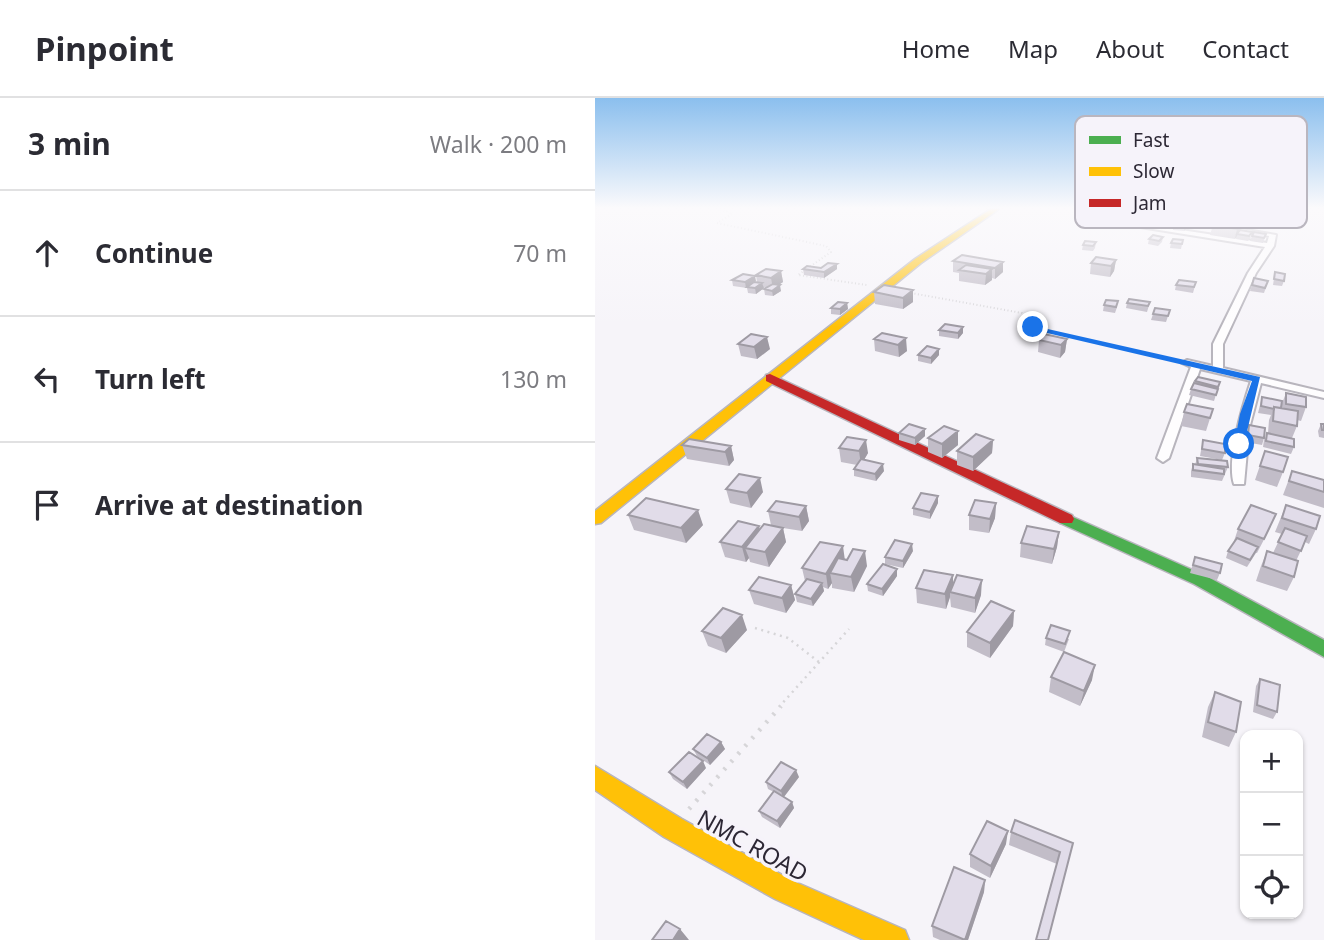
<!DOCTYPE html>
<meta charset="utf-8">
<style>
:root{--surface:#fff;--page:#f7f7f7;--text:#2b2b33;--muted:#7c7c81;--line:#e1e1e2}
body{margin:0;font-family:"Noto Sans",sans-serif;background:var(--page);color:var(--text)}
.controls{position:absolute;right:21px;bottom:21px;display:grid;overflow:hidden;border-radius:14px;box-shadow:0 2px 5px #0004}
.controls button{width:63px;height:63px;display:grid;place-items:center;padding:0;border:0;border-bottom:2px solid var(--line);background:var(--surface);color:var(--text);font:35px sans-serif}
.stop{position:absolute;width:21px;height:21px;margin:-16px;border:5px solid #1a73e8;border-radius:50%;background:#fff}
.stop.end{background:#1a73e8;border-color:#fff;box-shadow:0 2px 7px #0008}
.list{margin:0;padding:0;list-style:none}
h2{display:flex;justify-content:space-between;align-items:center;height:91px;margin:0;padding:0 28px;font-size:30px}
h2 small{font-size:23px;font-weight:400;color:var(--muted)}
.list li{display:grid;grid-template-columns:46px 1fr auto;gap:21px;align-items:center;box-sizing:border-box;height:126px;padding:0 28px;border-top:2px solid var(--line)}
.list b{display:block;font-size:26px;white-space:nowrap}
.list em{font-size:23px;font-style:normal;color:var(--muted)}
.icon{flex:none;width:38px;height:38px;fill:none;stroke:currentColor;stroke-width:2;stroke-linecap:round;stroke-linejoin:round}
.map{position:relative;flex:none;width:729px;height:842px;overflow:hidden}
header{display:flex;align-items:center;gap:42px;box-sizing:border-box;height:98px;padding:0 35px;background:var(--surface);border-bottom:2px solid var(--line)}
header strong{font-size:33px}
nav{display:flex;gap:38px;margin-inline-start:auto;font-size:24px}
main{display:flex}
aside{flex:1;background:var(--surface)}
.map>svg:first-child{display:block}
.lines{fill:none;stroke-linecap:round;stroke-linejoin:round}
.street-casing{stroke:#b8b5bd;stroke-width:4}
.fast-casing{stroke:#b8b5bd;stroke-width:3}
.slow-casing{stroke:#b8b5bd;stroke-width:3}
.jam-casing{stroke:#b8b5bd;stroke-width:3}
.path-far2{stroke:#d6d5d8;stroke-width:2;stroke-dasharray:1 2.5;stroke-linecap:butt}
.path-far1{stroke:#d6d5d8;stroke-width:2.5;stroke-dasharray:2 4.5;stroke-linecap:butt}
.path{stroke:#d6d5d8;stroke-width:4.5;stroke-dasharray:2.5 8;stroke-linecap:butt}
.street{fill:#fefdfe;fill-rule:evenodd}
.fast{fill:#4caf50;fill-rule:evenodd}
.slow{fill:#ffc107;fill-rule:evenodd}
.jam{fill:#c62828;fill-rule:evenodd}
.wall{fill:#c2bdc8}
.shaded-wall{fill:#9e9aa3}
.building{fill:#e1dce9;stroke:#9e9aa3;stroke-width:2}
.route{fill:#1a73e8}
.labels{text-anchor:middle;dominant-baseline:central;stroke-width:7;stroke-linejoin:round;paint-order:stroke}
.near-street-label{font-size:23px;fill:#2d2835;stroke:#f6f3fa}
.key{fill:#f6f3fa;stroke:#bab6bf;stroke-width:2}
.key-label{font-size:19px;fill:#2d2835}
</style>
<header>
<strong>Pinpoint</strong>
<nav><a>Home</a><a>Map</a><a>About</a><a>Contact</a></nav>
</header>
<main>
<aside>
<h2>3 min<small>Walk · 200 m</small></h2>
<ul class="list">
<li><svg class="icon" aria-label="ahead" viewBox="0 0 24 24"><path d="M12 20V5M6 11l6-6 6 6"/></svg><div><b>Continue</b></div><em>70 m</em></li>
<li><svg class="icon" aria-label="left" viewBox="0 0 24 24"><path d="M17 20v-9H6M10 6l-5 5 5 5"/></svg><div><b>Turn left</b></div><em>130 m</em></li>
<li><svg class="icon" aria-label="arrive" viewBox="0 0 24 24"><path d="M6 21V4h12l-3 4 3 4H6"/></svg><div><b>Arrive at destination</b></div></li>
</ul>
</aside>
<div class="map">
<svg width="729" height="842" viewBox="0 0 729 842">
<rect width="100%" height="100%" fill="#f6f4f9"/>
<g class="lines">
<g class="street-casing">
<path id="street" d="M547,111H554L551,115L681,137L679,148L661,175L628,246V270L729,294V300L666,285L654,331L649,386H639C631,363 648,307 656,283L605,271L574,360L568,364L562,360L596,269L587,265L592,262L618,268V246L653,175L670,149L533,127V125ZM547,118L674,138L672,145L540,125Z"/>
</g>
<g class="fast-casing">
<path id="fast" d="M471,416L611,478L729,542V559L599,486L465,425L463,421L465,417Z"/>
</g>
<g class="slow-casing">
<path id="slow" d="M396,111H404L326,165L6,425L0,426V413L320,161Z
M0,668L87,721L198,783L310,832L314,842H269L180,801L69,739L0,692Z"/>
</g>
<g class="jam-casing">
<path id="jam" d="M175,276L477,417L479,421L477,425H465L171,283V277Z"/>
</g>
<path class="path-far2" d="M125,111L137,116
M137,116L122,125L231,148L236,154L203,177L272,187
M316,195L427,215L438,229L580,263"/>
<path class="path-far1" d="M160,530L193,540L224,564
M184,609L254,531"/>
<path class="path" d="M94,711L186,608"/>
<use href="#street" class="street"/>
<use href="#fast" class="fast"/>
<use href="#slow" class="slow"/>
<use href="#jam" class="jam"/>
</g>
<path class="wall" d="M560,111L559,119L580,122L598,115L596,125L589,133L578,132V128L576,131L553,128V125L550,128L538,126L540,117Z
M624,119L656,139L653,143L641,141L642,137L640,141L615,137L618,127Z
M671,136L668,145L655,143L657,138Z
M558,137L568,139L567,144L563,148L553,146L554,141Z
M588,142L586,151L575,150L576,145Z
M501,144L500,150L498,153L487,152L488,147Z
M521,162L519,173L515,179L495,176L496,165Z
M358,163L408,164V174L400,181L397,180V182L390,187L364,183V175L358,174Z
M242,166V171L229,180L209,177L208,171L226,170Z
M186,173L188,184L183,187L186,193L178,198L170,197L169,191L172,190L168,189L169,190L161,196L153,195L152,190L138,188L137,182L162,184L161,177Z
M680,174L689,183L687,188L678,187Z
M659,180L673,183L669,195L655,193Z
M601,184L598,195L580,192L581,187Z
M318,192V204L308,211L280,206L279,194Z
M555,204L552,214L531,210L532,205Z
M252,205L253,211L245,217L236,216V210Z
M509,207L522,209L520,215L508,213Z
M575,212L571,224L556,222L558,216Z
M368,229V235L363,241L344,238V232Z
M287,235L312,253L304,259L280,253L279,241Z
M472,241L470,254L465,260L443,254L444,242Z
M143,246L175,251L162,261L146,258Z
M344,251V257L336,266L323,263V257Z
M600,283L625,284L619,303L594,297L596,291Z
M691,295L711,309L706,323L702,322V328L697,340L699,349L696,356L668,349L669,342L673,335L674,322L676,317L663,315L667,299L686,308Z
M618,311L611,333L586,328L589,314Z
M726,326H729V340L724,339L723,333Z
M654,327L669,340L667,347L650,344Z
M330,331V338L320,347L304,342V335Z
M363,333V347L347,360L333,354V340Z
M252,339L273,355L269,362L289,373L281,383L259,378V371L262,367L246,364L244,350Z
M398,342L397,355L378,373L362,367V353Z
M608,342L630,355L627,362L605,358Z
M87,347L136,348L139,362L134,368L92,361Z
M670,353L688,374L682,389L660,382Z
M602,360L633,369L627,383L596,379V373L598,366L600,367Z
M697,373L729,382V410L688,397Z
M131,391L168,394L156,410L135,405Z
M343,405L335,421L318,417V410Z
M401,405L400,420L394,435L374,432V417Z
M691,407L721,431L714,446L710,444L701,463L699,479L692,493L661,483L666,468L672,453L678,455L687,436L680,434Z
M211,408L214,423L207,433L188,430L191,444L174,469L155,464L154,460L151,464L130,459L125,444L176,427L173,413Z
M33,417L108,427L91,445L39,432Z
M675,430L662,455H661L652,469L631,460L633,453L638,446L643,431Z
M464,434L462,449L457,466L425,459L426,445Z
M318,453L308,470L290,466V459Z
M600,459L625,475L622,482L595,475Z
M250,461L272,468L259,494L237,490V485L233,491L228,489L229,493L218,508L202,504L200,496L210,483L207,470Z
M302,471V478L288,498L273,493L272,486Z
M358,477V488L386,497L380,515L356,509L355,499L351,511L322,505L321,490Z
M196,487L200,502L191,515L159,506L154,492Z
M419,513L418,528L395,560L372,549V534Z
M152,532L131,555L113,548L107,533Z
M451,540L474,541L469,554L450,547Z
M456,579L497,582L485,608L454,594Z
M665,581L682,614L678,621L658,614L661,588Z
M620,594L641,634L634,649L607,639L613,609Z
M126,644L130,651L115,667L102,658L98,651Z
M111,670L92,691L78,681L74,674Z
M204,679L189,699L197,704L199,710L185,730L167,719L164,713L179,694L173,691L171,684Z
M416,734L478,745L462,766L414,747Z
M411,746L395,780L375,769V756Z
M390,782L389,794L373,842H345L338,839L337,828Z"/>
<path class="shaded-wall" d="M560,111L559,120L553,123V125L550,128L552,118Z
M598,115L596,125L589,133L591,124Z
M648,123L645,133L640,141L642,131Z
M521,162L519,173L515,179L516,168Z
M408,164V174L400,181V170Z
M242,166V171L229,180V174Z
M397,171V182L390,187L391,176Z
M186,173L188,184L178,191L176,180Z
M160,178L161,183L151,190L150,184Z
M167,185L169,190L161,196L160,190Z
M185,187L186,193L178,198L177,193Z
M318,192V204L308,211V200Z
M252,205L253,211L245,217V211Z
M368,229V235L363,241V235Z
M172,239L175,251L162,261L159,249Z
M311,240L312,253L304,259L303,247Z
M472,241L470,254L465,260L466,247Z
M344,251V257L336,266V260Z
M330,331V338L320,347V340Z
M363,333V347L347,360V346Z
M271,342L273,355L266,367L264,353Z
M398,342L397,355L378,373V359Z
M136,348L139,362L134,368L130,354Z
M288,366L289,373L281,383L280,376Z
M165,380L168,394L156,410L152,395Z
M343,398V405L335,421V414Z
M401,405L400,420L394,435L395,421Z
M211,408L214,423L207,433L204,419Z
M103,412L108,427L91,445L86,430Z
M164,428L168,443L150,450L154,460L151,464L147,449Z
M188,430L191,444L174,469L170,454Z
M464,434L462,449L457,466L459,451Z
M317,446L318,453L308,470V463Z
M248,448L250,463L235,475L237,485L233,491L231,476Z
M270,453L272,468L259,494L256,479Z
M302,471V478L288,498L287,491Z
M358,477V492L355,494V499L351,511L350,496Z
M387,482L386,497L380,515V500Z
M227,485L229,493L218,508L216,501Z
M196,487L200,502L191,515L187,500Z
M419,513L418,528L395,560V545Z
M147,517L152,532L131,555L126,540Z
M500,567L497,582L485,608L489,593Z
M126,644L130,651L115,667L112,660Z
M108,663L111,670L92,691L88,684Z
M201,672L204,679L188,700L186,693Z
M197,704L199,710L185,730L182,723Z
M413,733L411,746L395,780L396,768Z
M390,782L389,794L373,842H370Z
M85,831L94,842H78Z"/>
<path class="building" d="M624,119L648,123L642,131L618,127Z
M645,132L657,134L654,138L642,136Z
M659,134L671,136L669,140L657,138Z
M558,137L568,139L564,143L554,141Z
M578,141L588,142L587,146L576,145Z
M490,143L501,144L498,148L488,147Z
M367,157L408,164L400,170L358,163Z
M501,159L521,162L516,168L496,165Z
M233,165L242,166L229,174L208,171L212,168L226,170Z
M371,167L397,171L391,176L364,172Z
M171,171L186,173L176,180L161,177Z
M680,174L690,176L689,183L679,181Z
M148,176L160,178L150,184L137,182Z
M659,180L673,183L670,190L657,187Z
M584,182L601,184L599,189L581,187Z
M159,184L167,185L160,190L152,189Z
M178,186L185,187L177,193L169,191Z
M289,187L318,192L308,200L279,194Z
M534,201L555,204L553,208L532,205Z
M511,202L523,203L521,209L509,207Z
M243,204L252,205L245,211L236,210Z
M560,210L575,212L573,218L558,216Z
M350,226L368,229L363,235L344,232Z
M287,235L311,240L303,247L279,241Z
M156,236L172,239L159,249L143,246Z
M449,236L472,241L466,247L444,242Z
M332,248L344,251L336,260L323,257Z
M603,279L625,284L623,289L600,283Z
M599,285L623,291L621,297L596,291Z
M691,295L711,299V309L691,306Z
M667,299L687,303L686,310L679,309V311L666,308Z
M592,306L618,311L615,320L589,314Z
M679,309L703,313L702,328L678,323Z
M314,326L330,331L320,340L304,335Z
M726,326H729V332H727Z
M654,327L670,330L669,340L653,337Z
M349,328L363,333L347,346L333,340Z
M672,335L699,341V349L671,343Z
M381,336L398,342L378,359L362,353Z
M252,339L271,342L264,353L244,350Z
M94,341L136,348L130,354L87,347Z
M608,342L630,346V355L607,351Z
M670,353L693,359L688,374L665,368Z
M602,360L632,363L633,369L603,366Z
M266,361L288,366L280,376L259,371Z
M598,366L629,371V376L598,372Z
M697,373L729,382V394L694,383Z
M144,376L165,380L152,395L131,391Z
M326,395L343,398L335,414L318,410Z
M51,400L103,412L86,430L33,417Z
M380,402L401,405L395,421L374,417Z
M181,403L211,408L204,419L173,413Z
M656,407L681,416L669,441L643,431Z
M691,407L725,418L721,431L687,420Z
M143,423L164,428L147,449L125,444Z
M169,426L188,430L170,454L150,450Z
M432,428L464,434L459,451L426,445Z
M690,430L712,438L706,453L683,444Z
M642,440L663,449L655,462L633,453Z
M300,442L317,446L308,463L290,459Z
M225,444L248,448L231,476L207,470Z
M258,451L270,453L256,479L235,475L243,460L252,462Z
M672,453L703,463L699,479L668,468Z
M600,459L627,466L625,475L598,467Z
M288,466L302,471L287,491L272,486Z
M329,472L358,477L350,496L321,490Z
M362,477L387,482L380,500L355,494Z
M164,479L196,487L187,500L154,492Z
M212,481L227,485L216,501L200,496Z
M396,503L419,513L395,545L372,534Z
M128,510L147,517L126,540L107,533Z
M456,527L475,533L470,546L451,540Z
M469,554L500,567L489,593L456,579Z
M665,581L685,587L682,614L662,607Z
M620,594L646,604L641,634L613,624Z
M112,636L126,644L112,660L98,651Z
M94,654L108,663L88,684L74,674Z
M186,664L201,672L186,693L171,684Z
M179,693L197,704L182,723L164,713Z
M420,722L478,745L453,842H441L465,754L416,734Z
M392,723L413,733L396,768L375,756Z
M359,769L390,782L370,842L337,828Z
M71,823L85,831L78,842H57Z"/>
<linearGradient id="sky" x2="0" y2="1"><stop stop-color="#8bbfee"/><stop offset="0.48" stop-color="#fbfafc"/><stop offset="1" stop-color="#fbfafc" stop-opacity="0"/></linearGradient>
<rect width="729" height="229" fill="url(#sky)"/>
<path class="route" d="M435,227L665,279L649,346L644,349L639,346L645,316L657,283L435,231Z"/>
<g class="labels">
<g class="near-street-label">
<text transform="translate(158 747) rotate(29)">NMC ROAD</text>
</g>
</g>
<rect x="480" y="18" width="232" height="112" rx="10" class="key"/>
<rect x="494" y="38" width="32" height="8" fill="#4caf50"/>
<rect x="494" y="69" width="32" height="9" fill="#ffc107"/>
<rect x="494" y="101" width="32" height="8" fill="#c62828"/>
<g class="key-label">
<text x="538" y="49">Fast</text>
<text x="538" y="80">Slow</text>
<text x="538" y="112">Jam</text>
</g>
</svg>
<div class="controls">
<button>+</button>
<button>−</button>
<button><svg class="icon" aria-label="locate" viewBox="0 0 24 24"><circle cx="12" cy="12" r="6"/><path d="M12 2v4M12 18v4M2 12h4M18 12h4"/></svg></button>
</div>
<div class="stop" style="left:644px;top:346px"></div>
<div class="stop end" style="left:438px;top:229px"></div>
</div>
</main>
